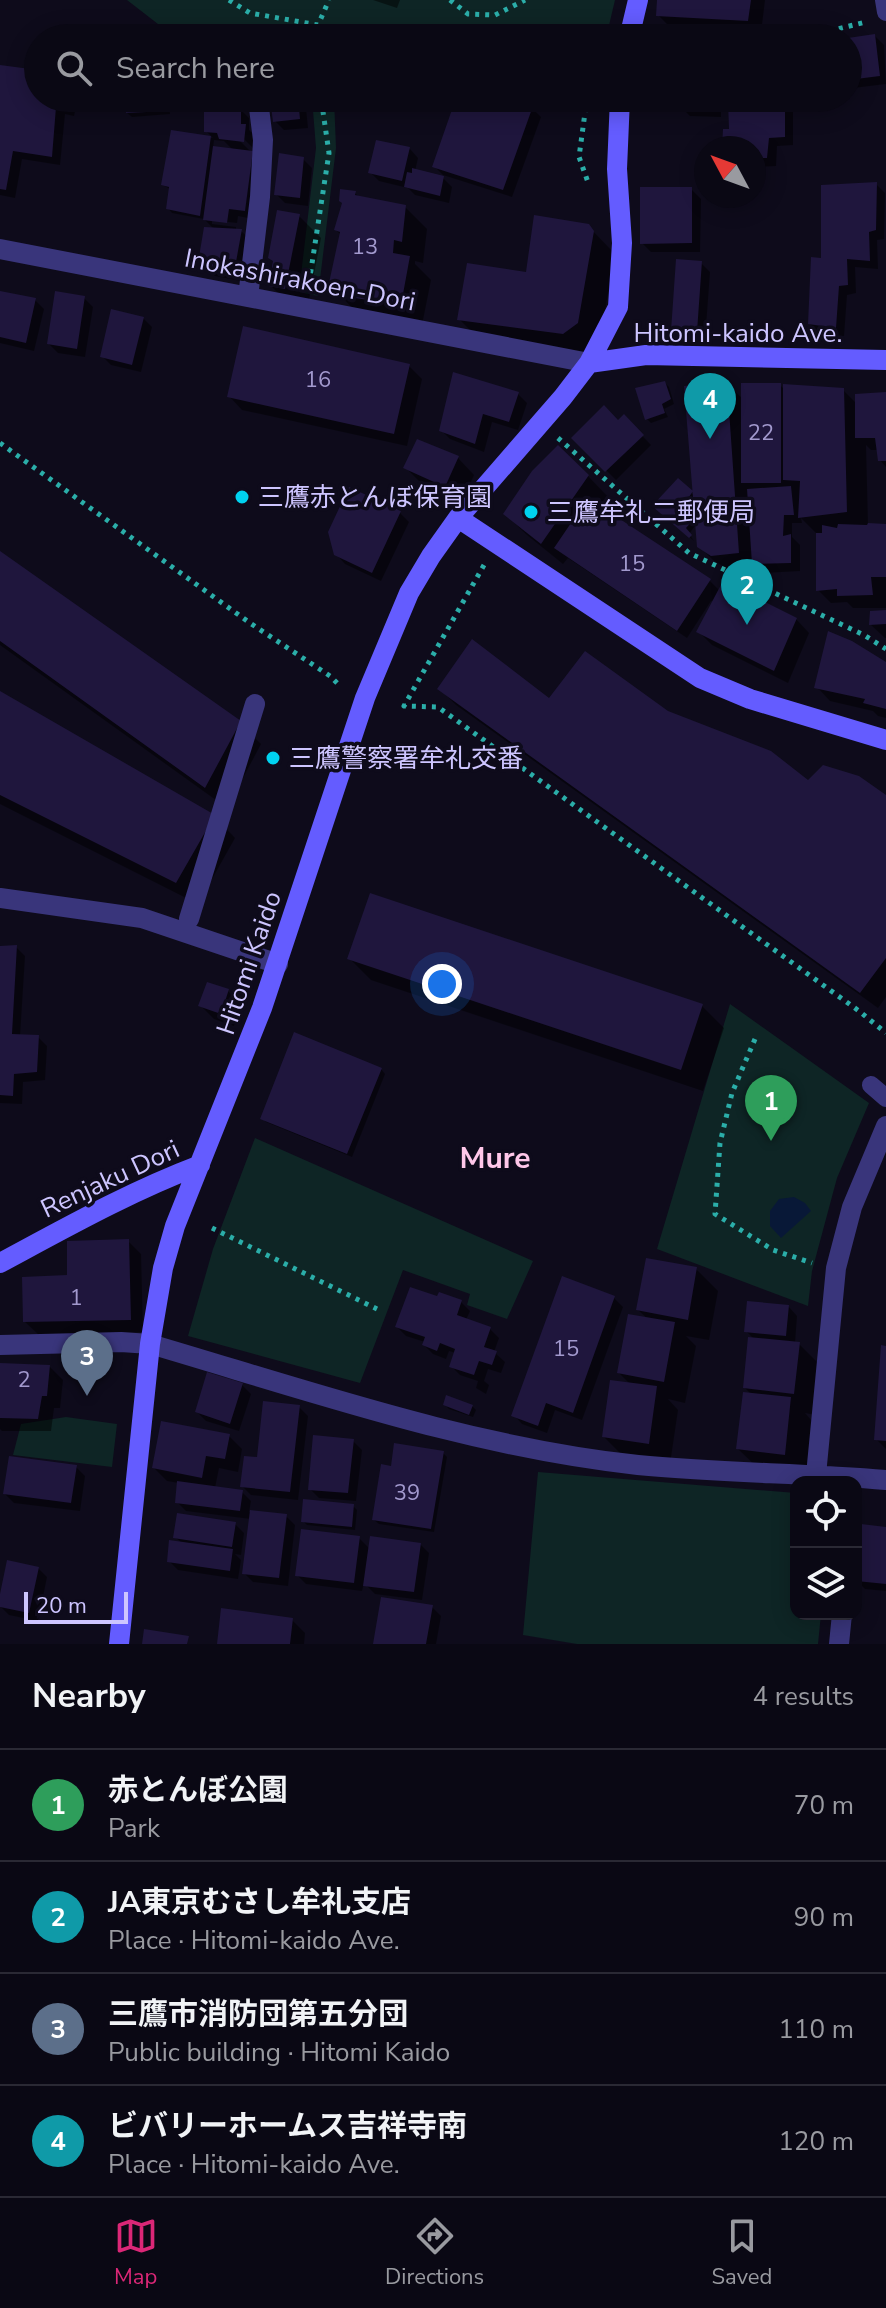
<!DOCTYPE html>
<meta charset="utf-8">
<style>
:root{--surface:#0a0814;--page:#181622;--text:#f1f3f6;--muted:#999aa0;--line:#2a2934;--accent:#db2777}
body{margin:0;font-family:"Nunito Sans","Noto Sans JP",sans-serif;background:var(--page);color:var(--text)}
.controls{position:absolute;right:24px;bottom:24px;display:grid;overflow:hidden;border-radius:16px;box-shadow:0 4px 20px #0003}
.controls button{width:72px;height:72px;display:grid;place-items:center;padding:0;border:0;border-bottom:2px solid var(--line);background:var(--surface);color:var(--text);font:40px sans-serif}
.compass{position:absolute;left:694px;top:136px;width:72px;height:72px;border-radius:50%;background:var(--surface);box-shadow:0 4px 20px #0003;rotate:311deg}
.scale{position:absolute;left:24px;bottom:20px;width:104px;box-sizing:border-box;padding-left:8px;border:4px solid #cdc5ff;border-top:0;font-size:22px;line-height:28px;white-space:nowrap;color:#cdc5ff;-webkit-text-stroke:6px #0e0b1b;paint-order:stroke}
.you{position:absolute;left:442px;top:984px;width:28px;height:28px;margin:-20px;border:6px solid #fff;border-radius:50%;background:#1a73e8;box-shadow:0 0 0 12px #1a73e833}
.badge{display:grid;place-items:center;width:52px;height:52px;border-radius:50%;background:var(--accent);color:#fff;font-size:26px;font-weight:700}
.pin{position:absolute;translate:-50% -66px;filter:drop-shadow(0 2px 4px #0008)}
.pin::after{content:'';position:absolute;top:42px;width:28px;height:24px;background:inherit;clip-path:polygon(0 0,100% 0,50% 100%)}
.list{margin:0;padding:0;list-style:none}
h2{display:flex;justify-content:space-between;align-items:center;height:104px;margin:0;padding:0 32px;font-size:34px}
h2 small{font-size:26px;font-weight:400;color:var(--muted)}
.list li{display:grid;grid-template-columns:52px 1fr auto;gap:24px;align-items:center;box-sizing:border-box;height:112px;padding:0 32px;border-top:2px solid var(--line)}
.list b{display:block;font-size:30px;white-space:nowrap}
.list p{margin:0;font-size:26px;white-space:nowrap;color:var(--muted)}
.list em{font-size:26px;font-style:normal;color:var(--muted)}
.icon{flex:none;width:44px;height:44px;fill:none;stroke:currentColor;stroke-width:2;stroke-linecap:round;stroke-linejoin:round}
.map{position:relative;flex:none;width:886px;height:1644px;overflow:hidden}
.search{position:absolute;background:var(--surface);box-shadow:0 4px 20px #0003;left:24px;right:24px;top:24px;height:88px;display:flex;align-items:center;gap:20px;box-sizing:border-box;padding:0 28px;border-radius:44px;color:var(--muted);font-size:30px}
.sheet{height:552px;background:var(--surface)}
nav{display:flex;justify-content:space-around;align-items:center;box-sizing:border-box;height:112px;border-top:2px solid var(--line);background:var(--surface);font-size:22px;color:var(--muted)}
nav a{display:grid;justify-items:center;gap:4px}
nav .on{color:var(--accent)}
.map>svg:first-child{display:block}
.green{fill:#0e2525}
.water{fill:#081837}
.shadow{fill:#0007;fill-rule:evenodd}
.building{fill:#1f163d}
.lines{fill:none;stroke-linecap:round;stroke-linejoin:round}
.path{stroke:#2baea9;stroke-width:5;stroke-dasharray:4 6;stroke-linecap:butt}
.lane{stroke:#39357b;stroke-width:18}
.street{stroke:#39357b;stroke-width:20}
.secondary{stroke:#645cff;stroke-width:20}
.poi-dot{fill:#00d2f0;stroke:#0e0b1b;stroke-width:3}
.labels{text-anchor:middle;dominant-baseline:central;stroke-width:7;stroke-linejoin:round;paint-order:stroke}
.number-label{font-size:22px;fill:#a299ce}
.street-label{font-size:26px;fill:#cdc5ff;stroke:#0e0b1b}
.poi-label{font-size:26px;fill:#cdc5ff;stroke:#0e0b1b;text-anchor:start}
.quarter-label{font-size:30px;font-weight:bold;fill:#ffc7e9;stroke:#0e0b1b}
</style>
<div class="map">
<svg width="886" height="1644" viewBox="0 0 886 1644">
<rect width="100%" height="100%" fill="#0e0b1b"/>
<path class="green" d="M127,0H615L606,38H203L167,31Z
M312,98H334L336,148L318,296L299,292L316,148Z
M730,1004L869,1103L837,1178L812,1271L808,1306L657,1249Z
M255,1138L533,1261L507,1319L467,1305L470,1294L403,1270L360,1383L188,1336L213,1249Z
M66,1417L117,1424L112,1467L13,1455L21,1424Z
M538,1472L796,1493V1614H821L818,1644H577L523,1635Z"/>
<path class="water" d="M794,1197L805,1203L811,1211L781,1238L770,1226V1211L779,1199Z"/>
<path class="shadow" d="M373,0H400L397,8Z
M659,0H765L761,33L671,28L658,15Z
M875,36L884,45L886,84L853,88L848,83V40Z
M0,67L38,72V98H78L74,116L65,114L60,165L22,159L15,198L0,195Z
M127,98H169L170,114L132,117L127,113Z
M198,98H249V109L239,108L249,118V130L254,135L253,148L238,133L235,136L261,162L253,219L238,216L237,223L212,220V224L236,227V230L241,231L250,239L242,281L215,276L206,268L208,263L201,256L215,230L204,219L172,213L168,208L170,189L163,185L173,132L213,138L206,131V106ZM214,140L224,141L233,150L213,148Z
M272,98H305L308,128L284,130L275,121Z
M458,98H505L532,108L541,117L512,197L443,175L434,166Z
M681,98H798V104H793V145L777,146L776,166L754,167V148H724L731,130L730,110L721,112V117L690,116L681,107Z
M410,149L418,158L415,171L443,178L452,187L449,203L415,195L408,188L379,181L370,172Z
M303,159L312,168L308,206L285,203L276,194Z
M876,184L885,193L884,239L877,240L878,269L855,267L856,293L847,295L844,336L819,333L810,324L823,260Z
M692,190L701,199L700,252H651L642,243Z
M355,193L361,199L405,207L427,229L423,263L415,261V264L431,280L422,325L358,314L337,292L338,289L331,282L341,235L336,230Z
M299,216L321,238L307,310L292,307L270,285Z
M588,226L615,254L599,344L585,355L481,341L459,319L527,274Z
M701,263L710,272L705,340L682,339L673,330Z
M0,293L35,300L44,309L34,351L0,343Z
M84,298L93,307L85,357L58,353L49,344Z
M143,318L152,327L141,372L111,365L102,356Z
M409,366L422,379L407,446L242,410L229,396Z
M665,383L669,387L674,404L664,409L668,417L651,423L647,419Z
M726,383L743,399L780,385L785,390H843L857,404L886,394V467L880,460L879,450H871L866,445L868,525L886,526V608H853L847,602L831,603L818,590V535L801,518L802,523H792V537L800,545V571L763,573L751,561L752,565L726,568L713,560L699,546L697,523L689,534L694,541L655,506L678,481L695,496ZM696,510L697,523L691,517Z
M518,394L527,403L518,430L492,422L484,452L450,439L441,430Z
M624,417L651,445L616,480L574,438L618,423Z
M458,458L474,475L462,502L422,484L405,467Z
M588,476L609,498L601,509L710,581L720,591L796,619L809,633L788,683L712,645L699,632L714,602L711,601L687,638L568,558L563,564L527,535L505,514Z
M400,513L409,522L381,581L345,564L336,554Z
M0,554L239,722L261,744L227,808L0,645Z
M886,612V638H885L871,625Z
M886,665V718L878,716L873,711L830,701L817,687Z
M440,689L667,712L808,783L886,798V997L878,1008L456,705Z
M0,693L214,816L235,838L198,904L0,804Z
M16,947L25,956L20,1036L38,1037L47,1046L45,1080L23,1082L22,1104L0,1103V948Z
M350,959L702,1006L724,1028L703,1091L371,980Z
M228,991L241,1004L234,1026L214,1019L201,1006Z
M381,1069L385,1074L352,1157L266,1122L262,1118Z
M128,1241L141,1254L143,1332L39,1335L25,1322L69,1277Z
M696,1269L718,1291L709,1340L686,1336L696,1346L685,1403L668,1399L678,1410L670,1464L626,1459L604,1437L631,1385L619,1373L649,1320L638,1310Z
M614,1298L623,1307L582,1420L555,1410L547,1433L522,1424L514,1415Z
M438,1299L461,1302L470,1311L466,1320L490,1329L499,1338L494,1352L505,1362L501,1373L488,1369L484,1381L489,1385L486,1394L476,1388L478,1381L460,1375L451,1366L456,1353L449,1351L446,1359L433,1354L424,1345L425,1342L406,1336L397,1327Z
M788,1306L797,1316L795,1343L799,1344L821,1366L816,1415L805,1413L812,1421L806,1476L760,1470L738,1449L752,1395L745,1388L754,1339L746,1331Z
M886,1348V1449L876,1439Z
M0,1365L50,1367L63,1380L60,1408H54L51,1431H2L0,1429Z
M242,1385L251,1394L239,1431L206,1421L197,1412Z
M445,1405L472,1406L476,1410L473,1417L449,1409Z
M299,1407L308,1416L298,1500L251,1495L242,1486L258,1460Z
M229,1436L242,1449L238,1472L219,1468L215,1488L242,1492L251,1501L249,1512L286,1516L295,1525L288,1586L253,1582L244,1573L251,1519L186,1511L177,1502L179,1483L167,1481L154,1468Z
M353,1441L362,1450L356,1501L319,1498L310,1489Z
M443,1453L447,1457L434,1532L379,1524L374,1520L393,1468Z
M76,1467L85,1476L80,1511L14,1503L5,1494Z
M353,1506L357,1510L355,1530L307,1525L303,1521Z
M235,1524L244,1533L241,1555L235,1554L241,1560L238,1579L178,1570L169,1561L183,1544L175,1537Z
M886,1529V1591L865,1589L856,1580Z
M359,1538L370,1549L420,1544L429,1553L422,1600L375,1594L364,1583L362,1591L306,1584L297,1575Z
M38,1568L47,1577L38,1621L9,1615L0,1606Z
M432,1607L441,1616L436,1644H375Z
M292,1620L305,1633L304,1644H219Z"/>
<path class="building" d="M657,0H751L748,21L656,16Z
M875,34L880,76L848,80V38Z
M0,65L38,70V98H68L66,108L56,107L52,157L13,151L6,190L0,189Z
M125,98H166L167,111L126,113Z
M270,98H298L300,119L273,122Z
M456,98H511L533,106L503,190L432,167Z
M679,98H785V137L769,138L767,158H754V148H722L723,129H729L728,101L713,103V109L679,108Z
M204,106L241,107V124H246L244,142L219,139L217,133L204,132Z
M171,130L211,136L200,216L166,209L169,187L161,185Z
M376,140L410,147L402,181L368,173Z
M213,146L253,151L245,211L229,209L227,223L203,220Z
M279,153L304,157L300,198L274,195Z
M412,168L444,176L440,196L404,187L407,172L412,173Z
M877,182L876,230L869,232L870,261L847,259L848,285L839,286L836,328L808,324L811,257L821,258V185Z
M640,187H692V243L640,244Z
M340,189L356,191L355,195L406,205L402,242L394,240L393,253L410,256L401,305L342,296L343,293L334,292L338,285L329,283L340,232L334,230L342,203L339,201Z
M277,210L300,214L285,289L268,286L273,261L268,258Z
M534,215L589,224L594,231L578,323L563,334L457,320L467,263L526,272Z
M204,227L242,229L234,273L204,268L207,258L199,257Z
M676,259L702,261L697,332L671,331Z
M0,291L36,298L26,343L0,337Z
M55,291L85,296L77,349L47,344Z
M111,309L144,317L132,365L100,357Z
M243,326L410,364L394,434L227,397Z
M453,372L519,392L509,422L483,414L475,444L439,431Z
M665,381L671,399L662,404L665,413L645,420L635,388Z
M727,381L739,553L711,556L697,547L684,386Z
M741,383H781V483H741Z
M783,384L844,388L847,512L798,518L800,481L783,480Z
M886,392V461H878L875,438H855V394Z
M604,405L618,420L624,414L644,435L605,472L571,438Z
M417,439L459,456L445,487L403,468Z
M558,445L589,475L541,544L503,514L532,471Z
M678,478L693,491L689,497L694,504L688,512L695,518L686,528L692,535L689,538L652,506Z
M791,486L794,515H784L783,536L791,534V563L752,564L747,489Z
M349,487L401,511L372,573L334,555L328,532Z
M588,498L711,579L677,631L554,548Z
M868,523L886,524V577H871L873,595L837,596V589L816,591V533H822V525L837,528L838,524L867,525Z
M0,551L241,721L205,788L0,641Z
M723,581L797,618L774,671L696,632Z
M886,610V624L869,625L870,611Z
M828,631L852,641L886,662V709L863,703L865,699L814,688Z
M472,639L549,698L585,651L668,711L771,751L808,780L823,765L859,776L886,795V958L860,993L437,689Z
M0,691L215,815L176,883L0,795Z
M370,893L703,1004L681,1070L347,959Z
M17,945L12,1034L39,1035L37,1072L14,1074L13,1096L0,1095V946Z
M207,982L229,989L221,1014L198,1006Z
M294,1032L382,1068L347,1154L260,1119Z
M129,1239L131,1320L23,1322L22,1277L67,1275V1241Z
M646,1258L697,1267L688,1320L636,1310Z
M562,1276L615,1296L573,1413L546,1403L538,1426L511,1416Z
M410,1287L437,1296L439,1292L462,1300L457,1315L491,1327L484,1347L497,1351L492,1365L479,1361L474,1375L449,1367L455,1349L440,1343L437,1351L422,1345L425,1337L395,1327Z
M747,1301L789,1305L786,1336L744,1332Z
M628,1314L675,1322L664,1382L617,1373Z
M748,1337L800,1342L794,1394L743,1388Z
M881,1345L886,1346V1441L874,1440Z
M0,1363L50,1365L47,1396H42L38,1419L0,1418Z
M207,1372L243,1383L230,1424L195,1412Z
M610,1380L657,1386L649,1444L602,1437Z
M743,1392L791,1397L785,1455L736,1449Z
M446,1395L473,1405L469,1415L443,1405Z
M263,1401L300,1405L290,1492L240,1487L244,1456L257,1457Z
M161,1421L230,1434L225,1459L206,1456L202,1478L152,1468Z
M313,1435L354,1439L348,1493L308,1490Z
M394,1443L444,1451L431,1529L372,1520L381,1464L391,1466Z
M9,1456L77,1465L71,1503L3,1494Z
M177,1481L243,1490L240,1511L175,1503Z
M303,1499L354,1504L352,1527L301,1522Z
M250,1510L287,1514L279,1578L242,1574Z
M177,1513L236,1522L232,1547L173,1538Z
M861,1524L886,1527V1584L856,1581Z
M301,1529L360,1536L354,1583L295,1576Z
M370,1536L421,1543L414,1592L363,1586Z
M169,1540L233,1549L230,1571L167,1562Z
M7,1560L39,1567L29,1613L0,1607V1594Z
M381,1597L433,1605L426,1644H373Z
M221,1608L293,1618L290,1644H217Z
M144,1629L189,1636L187,1644H142Z"/>
<g class="lines">
<path class="path" d="M229,0L250,13L318,25
M450,0L468,14L495,15L525,0
M656,31L718,38
M319,38L318,25L329,0
M800,38L866,22
M587,98L579,157L589,185
M309,283L329,153L321,98
M558,438L689,553L864,635L886,649
M0,443L250,623L330,676L340,686
M484,565L404,706L438,707L859,1011L886,1033
M755,1039L732,1093L720,1143L715,1214L773,1250L812,1263
M212,1228L377,1309"/>
<path class="lane" d="M884,0L886,12
M871,1085L886,1098"/>
<path class="street" d="M0,249L589,363
M248,297L260,197L263,140L258,100
M0,898L142,918L278,964
M189,919L255,704
M0,1345L121,1342L150,1344C310,1391 471,1447 638,1465C720,1473 804,1473 886,1480
M816,1475L836,1268L852,1207L886,1126
M839,1644L842,1614"/>
<path class="secondary" d="M629,38L638,0
M589,363L646,355L886,360
M458,518L700,678L750,699L886,740
M0,1263C67,1227 129,1192 200,1165
M119,1644L150,1344L163,1268L175,1226L262,1008L365,698L409,593L431,556L458,518L563,397L589,363L618,307L622,243L617,169L620,98"/>
</g>
<g class="poi-dot">
<circle cx="242" cy="497" r="8"/>
<circle cx="531" cy="512" r="8"/>
<circle cx="273" cy="758" r="8"/>
</g>
<g class="labels">
<g class="number-label">
<text x="365" y="247">13</text>
<text x="318" y="380">16</text>
<text x="761" y="433">22</text>
<text x="632" y="564">15</text>
<text x="76" y="1298">1</text>
<text x="566" y="1349">15</text>
<text x="24" y="1380">2</text>
<text x="407" y="1493">39</text>
</g>
<g class="street-label">
<text transform="translate(300 280) rotate(11)">Inokashirakoen-Dori</text>
<text x="738" y="333">Hitomi-kaido Ave.</text>
<text transform="translate(249 963) rotate(-71)">Hitomi Kaido</text>
<text transform="translate(110 1179) rotate(-25)">Renjaku Dori</text>
</g>
<g class="poi-label">
<text x="258" y="497">三鷹赤とんぼ保育園</text>
<text x="547" y="512">三鷹牟礼二郵便局</text>
<text x="289" y="758">三鷹警察署牟礼交番</text>
</g>
<g class="quarter-label">
<text x="495" y="1158">Mure</text>
</g>
</g>
</svg>
<div class="controls">
<button><svg class="icon" aria-label="locate" viewBox="0 0 24 24"><circle cx="12" cy="12" r="6"/><path d="M12 2v4M12 18v4M2 12h4M18 12h4"/></svg></button>
<button><svg class="icon" aria-label="layers" viewBox="0 0 24 24"><path d="M12 4l9 5-9 5-9-5zM3 14l9 5 9-5"/></svg></button>
</div>
<svg class="compass" viewBox="-18 -18 36 36"><path d="M0-13l5 13h-10z" fill="#e53935"/><path d="M0 13l5-13h-10z" fill="#999aa0"/></svg>
<div class="scale">20 m</div>
<div class="you"></div>
<div class="pin badge" style="left:771px;top:1141px;background:#2e9e5b">1</div>
<div class="pin badge" style="left:747px;top:625px;background:#0f9aa8">2</div>
<div class="pin badge" style="left:87px;top:1396px;background:#5c6f8a">3</div>
<div class="pin badge" style="left:710px;top:439px;background:#0f9aa8">4</div>
<div class="search"><svg class="icon" aria-label="search" viewBox="0 0 24 24"><circle cx="10" cy="10" r="6"/><path d="M15 15l6 6"/></svg>Search here</div>
</div>
<section class="sheet">
<h2>Nearby<small>4 results</small></h2>
<ul class="list">
<li><span class="badge" style="background:#2e9e5b">1</span><div><b>赤とんぼ公園</b><p>Park</p></div><em>70 m</em></li>
<li><span class="badge" style="background:#0f9aa8">2</span><div><b>JA東京むさし牟礼支店</b><p>Place · Hitomi-kaido Ave.</p></div><em>90 m</em></li>
<li><span class="badge" style="background:#5c6f8a">3</span><div><b>三鷹市消防団第五分団</b><p>Public building · Hitomi Kaido</p></div><em>110 m</em></li>
<li><span class="badge" style="background:#0f9aa8">4</span><div><b>ビバリーホームス吉祥寺南</b><p>Place · Hitomi-kaido Ave.</p></div><em>120 m</em></li>
</ul>
</section>
<nav>
<a class="on"><svg class="icon" aria-label="map" viewBox="0 0 24 24"><path d="M3 6l6-2 6 2 6-2v14l-6 2-6-2-6 2zM9 4v14M15 6v14"/></svg>Map</a>
<a><svg class="icon" aria-label="directions" viewBox="0 0 24 24"><path d="M12 3l9 9-9 9-9-9zM9 14v-3h6M13 9l2 2-2 2"/></svg>Directions</a>
<a><svg class="icon" aria-label="saved" viewBox="0 0 24 24"><path d="M7 4h10v16l-5-4-5 4z"/></svg>Saved</a>
</nav>
